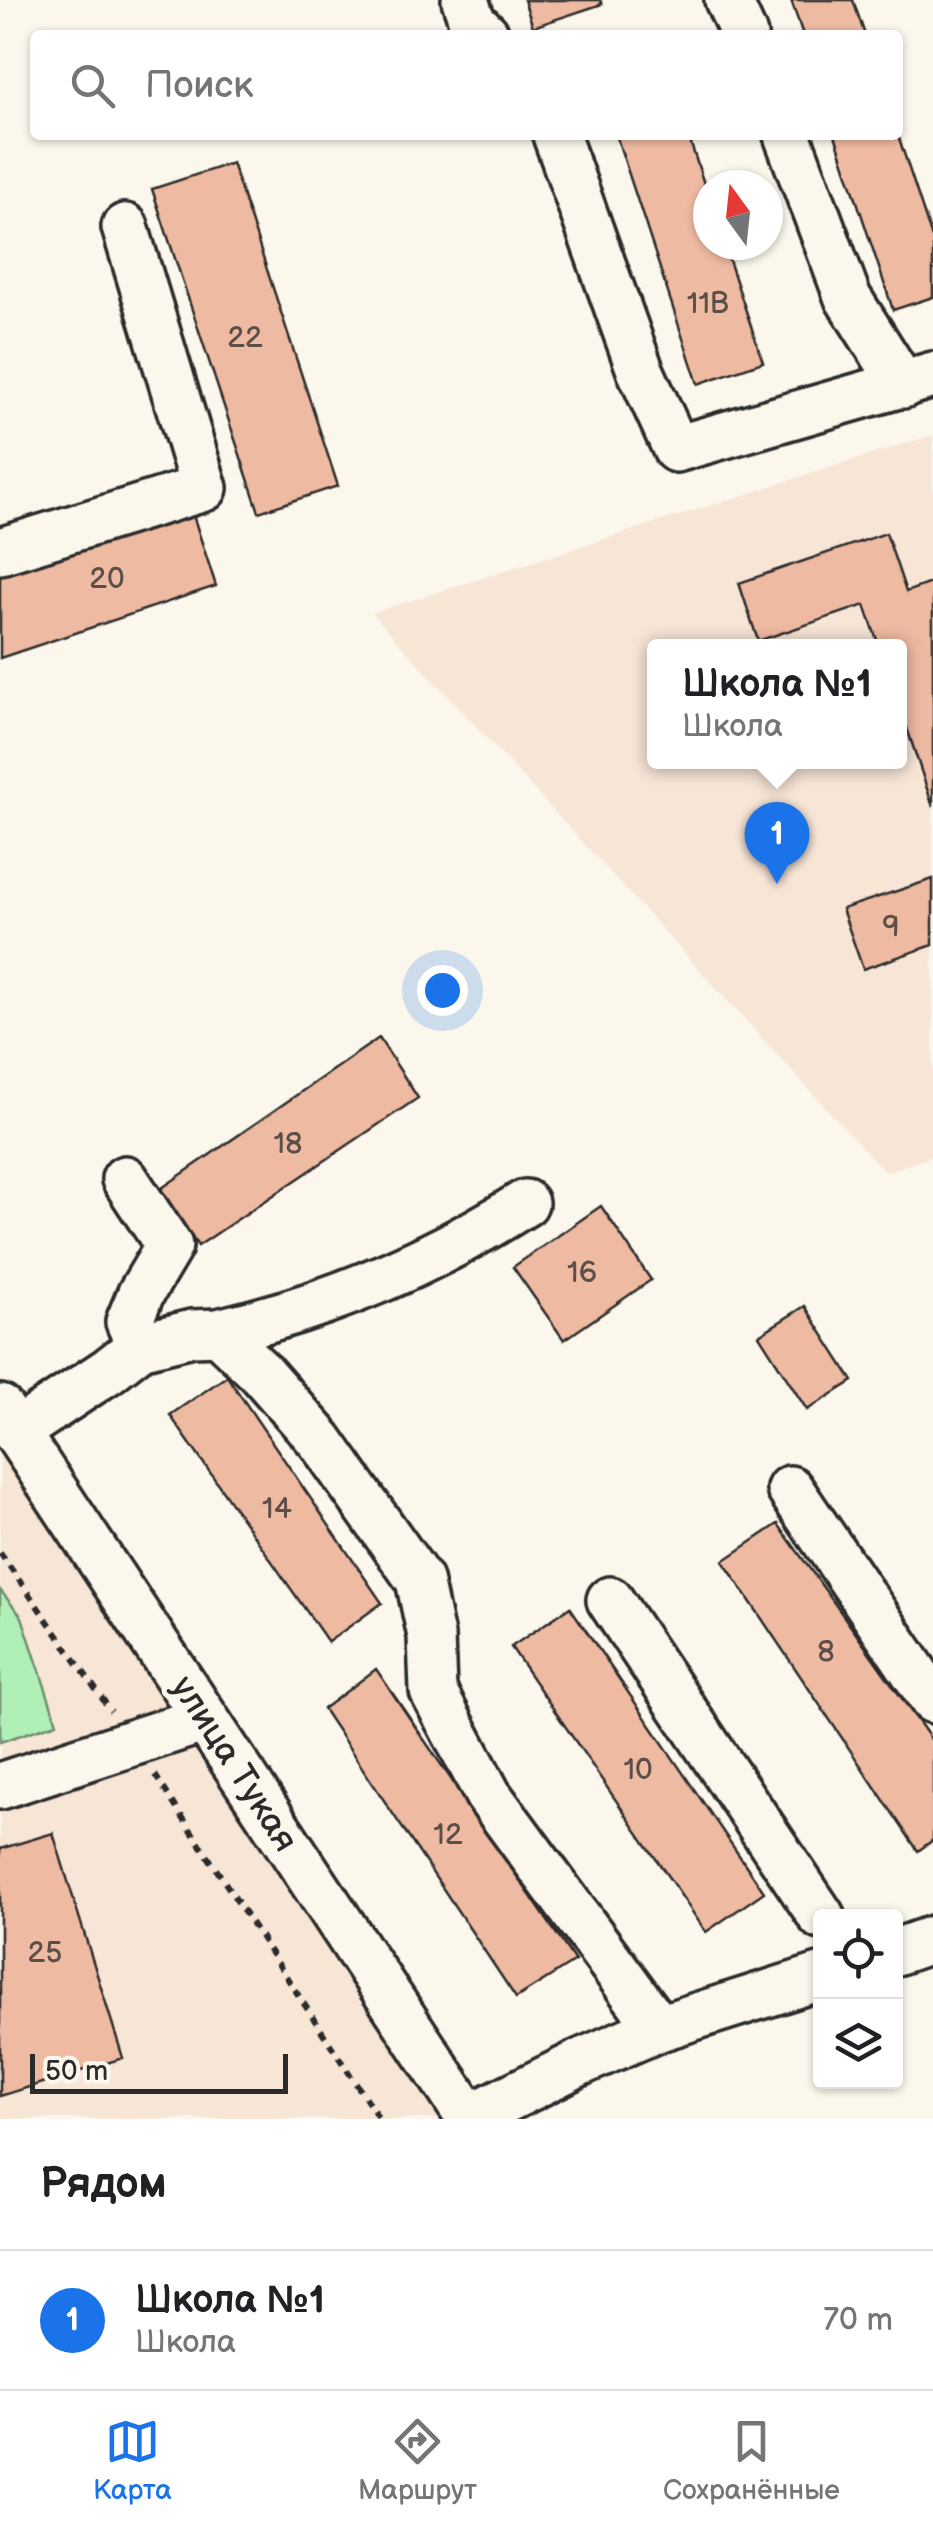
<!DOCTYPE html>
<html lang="ru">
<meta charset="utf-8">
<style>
:root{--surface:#fff;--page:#f2f2f2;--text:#202124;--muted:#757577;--line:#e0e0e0;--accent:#1a73e8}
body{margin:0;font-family:"Balsamiq Sans",sans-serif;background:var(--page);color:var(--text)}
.controls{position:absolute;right:30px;bottom:30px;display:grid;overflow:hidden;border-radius:10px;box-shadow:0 2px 8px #0004}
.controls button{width:90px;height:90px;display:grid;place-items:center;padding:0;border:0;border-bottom:2px solid var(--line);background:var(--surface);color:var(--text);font:50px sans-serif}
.compass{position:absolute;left:693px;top:170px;width:90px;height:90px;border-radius:50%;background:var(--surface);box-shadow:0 2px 8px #0004;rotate:345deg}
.scale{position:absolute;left:30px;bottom:25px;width:258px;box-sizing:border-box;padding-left:10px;border:5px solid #2b2b2b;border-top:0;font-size:28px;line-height:35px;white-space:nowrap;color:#2b2b2b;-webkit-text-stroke:8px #fbf7ec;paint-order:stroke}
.you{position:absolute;left:442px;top:990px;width:35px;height:35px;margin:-25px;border:8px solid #fff;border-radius:50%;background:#1a73e8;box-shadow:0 0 0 15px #1a73e833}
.badge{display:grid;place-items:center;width:65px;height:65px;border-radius:50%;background:var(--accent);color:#fff;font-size:32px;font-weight:700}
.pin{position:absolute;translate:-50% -82px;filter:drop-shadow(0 2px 5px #0008)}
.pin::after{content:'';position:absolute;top:52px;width:35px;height:30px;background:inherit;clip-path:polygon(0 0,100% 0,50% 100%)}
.popup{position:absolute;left:647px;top:639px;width:260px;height:130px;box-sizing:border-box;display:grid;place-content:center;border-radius:10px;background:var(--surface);filter:drop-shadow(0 2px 8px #0005);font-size:32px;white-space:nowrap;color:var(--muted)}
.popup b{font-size:38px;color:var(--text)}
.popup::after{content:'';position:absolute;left:50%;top:100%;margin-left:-20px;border:20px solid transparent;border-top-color:var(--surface)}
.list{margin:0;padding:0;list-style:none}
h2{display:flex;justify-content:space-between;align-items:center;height:130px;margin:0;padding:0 40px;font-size:42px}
h2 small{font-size:32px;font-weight:400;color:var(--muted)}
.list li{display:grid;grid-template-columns:65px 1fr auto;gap:30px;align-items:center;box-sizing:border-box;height:140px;padding:0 40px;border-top:2px solid var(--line)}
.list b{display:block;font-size:38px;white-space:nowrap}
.list p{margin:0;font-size:32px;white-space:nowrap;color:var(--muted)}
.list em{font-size:32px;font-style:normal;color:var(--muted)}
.icon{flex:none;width:55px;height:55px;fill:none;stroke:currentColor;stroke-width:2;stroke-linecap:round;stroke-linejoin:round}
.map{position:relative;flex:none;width:933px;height:2119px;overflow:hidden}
.search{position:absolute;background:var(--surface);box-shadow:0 2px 8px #0004;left:30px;right:30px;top:30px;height:110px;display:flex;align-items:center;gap:25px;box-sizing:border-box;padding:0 35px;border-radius:10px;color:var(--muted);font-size:38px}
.sheet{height:270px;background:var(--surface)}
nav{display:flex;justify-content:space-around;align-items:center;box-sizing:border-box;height:140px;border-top:2px solid var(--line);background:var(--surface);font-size:28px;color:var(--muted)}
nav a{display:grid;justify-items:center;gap:5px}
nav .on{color:var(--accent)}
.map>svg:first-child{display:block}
.built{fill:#f7e5d6;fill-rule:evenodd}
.green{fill:#b0efb6;stroke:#6e8d70;stroke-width:2.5}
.building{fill:#efbaa2;stroke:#2b2b2b;stroke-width:2.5}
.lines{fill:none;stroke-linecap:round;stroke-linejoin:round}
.minor-casing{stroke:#2b2b2b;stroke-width:52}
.path{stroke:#2b2b2b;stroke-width:6;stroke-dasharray:8 8;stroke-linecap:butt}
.minor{stroke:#fbf7ec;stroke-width:45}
.labels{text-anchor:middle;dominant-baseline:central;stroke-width:10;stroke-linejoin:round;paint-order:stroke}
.number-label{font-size:30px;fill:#5c4f49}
.street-label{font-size:35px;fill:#2b2b2b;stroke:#fbf7ec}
</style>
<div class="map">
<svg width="933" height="2119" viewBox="0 0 933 2119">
<rect width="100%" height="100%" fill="#fbf7ec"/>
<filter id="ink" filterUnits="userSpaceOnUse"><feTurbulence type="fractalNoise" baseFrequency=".01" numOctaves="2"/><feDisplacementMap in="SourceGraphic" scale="20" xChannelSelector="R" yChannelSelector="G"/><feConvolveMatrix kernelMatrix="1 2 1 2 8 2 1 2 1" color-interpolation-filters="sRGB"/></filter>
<g filter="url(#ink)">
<path class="built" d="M933,435V1156L885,1172L372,613ZM654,646H900V762H654Z
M0,1434L452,2119H0Z"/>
<path class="green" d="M0,1590L22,1617L57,1723L0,1742Z"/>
<path class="building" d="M524,0H600L602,4L533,27Z
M791,0H853L865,35H803Z
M616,135H688L708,196V245H724L763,362L698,384Z
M835,135H898L933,241V297L893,310Z
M232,163L338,486L259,512L152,189Z
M191,509L216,586L0,658V572Z
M886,533L906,592L933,582V807L900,707V646H879L865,605L758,641L739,583Z
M933,879V945L863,969L842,909Z
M379,1038L418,1098L198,1246L159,1190Z
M601,1206L651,1280L564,1340L513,1267Z
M805,1306L853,1381L807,1410L759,1335Z
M227,1376L382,1603L328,1642L170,1415Z
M778,1524L933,1742V1840L918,1851L723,1561Z
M570,1607L764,1892L706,1932L511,1647Z
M376,1669L575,1961L516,1998L323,1709Z
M53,1833L123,2058L0,2096V1849Z"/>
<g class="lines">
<g class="minor-casing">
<path id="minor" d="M465,0L472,21L486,35
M728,0L744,35
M556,135L640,370L676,449L933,375
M787,135L848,298L903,385
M0,551L204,488L125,227
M125,1179L169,1246L141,1293L129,1322L140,1346
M218,1332C326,1307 431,1263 525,1203
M0,1408L470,2119
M16,1432L108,1371L140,1346L192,1333L218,1332L261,1373L320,1440L419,1580L431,1636L433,1691L488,1795L659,2028L581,2062L469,2118
M790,1489L933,1700
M610,1600L821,1916
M0,1786L205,1719
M896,1952L933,1939
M659,2028L820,1977"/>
</g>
<path class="path" d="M0,1553L111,1711
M155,1775L379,2119"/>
<use href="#minor" class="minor"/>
</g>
</g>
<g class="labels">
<g class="number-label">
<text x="708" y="304">11В</text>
<text x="245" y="338">22</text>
<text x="107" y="579">20</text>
<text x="891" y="927">9</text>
<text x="288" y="1144">18</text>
<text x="582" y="1273">16</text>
<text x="277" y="1509">14</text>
<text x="826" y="1652">8</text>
<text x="638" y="1770">10</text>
<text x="448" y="1835">12</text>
<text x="45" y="1953">25</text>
</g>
<g class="street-label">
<text transform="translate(234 1764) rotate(57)">улица Тукая</text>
</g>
</g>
</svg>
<div class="controls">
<button><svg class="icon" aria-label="locate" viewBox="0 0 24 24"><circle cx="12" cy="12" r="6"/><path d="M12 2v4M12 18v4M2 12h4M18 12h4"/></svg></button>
<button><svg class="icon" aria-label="layers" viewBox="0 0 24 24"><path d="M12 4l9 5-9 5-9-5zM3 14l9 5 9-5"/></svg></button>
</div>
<svg class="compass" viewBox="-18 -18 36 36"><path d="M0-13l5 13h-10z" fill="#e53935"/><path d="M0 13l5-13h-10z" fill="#757577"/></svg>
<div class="scale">50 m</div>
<div class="you"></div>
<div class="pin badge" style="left:777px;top:884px">1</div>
<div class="popup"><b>Школа №1</b>Школа</div>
<div class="search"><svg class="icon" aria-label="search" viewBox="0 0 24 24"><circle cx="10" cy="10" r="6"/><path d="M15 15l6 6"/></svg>Поиск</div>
</div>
<section class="sheet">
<h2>Рядом<small></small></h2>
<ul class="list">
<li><span class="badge">1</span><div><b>Школа №1</b><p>Школа</p></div><em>70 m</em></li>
</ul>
</section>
<nav>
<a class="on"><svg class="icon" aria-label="map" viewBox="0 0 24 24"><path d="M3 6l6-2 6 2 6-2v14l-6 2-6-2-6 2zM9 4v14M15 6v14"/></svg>Карта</a>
<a><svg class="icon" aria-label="directions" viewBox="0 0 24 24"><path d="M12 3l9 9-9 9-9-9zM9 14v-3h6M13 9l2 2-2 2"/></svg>Маршрут</a>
<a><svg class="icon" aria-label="saved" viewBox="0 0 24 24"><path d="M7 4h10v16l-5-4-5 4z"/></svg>Сохранённые</a>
</nav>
